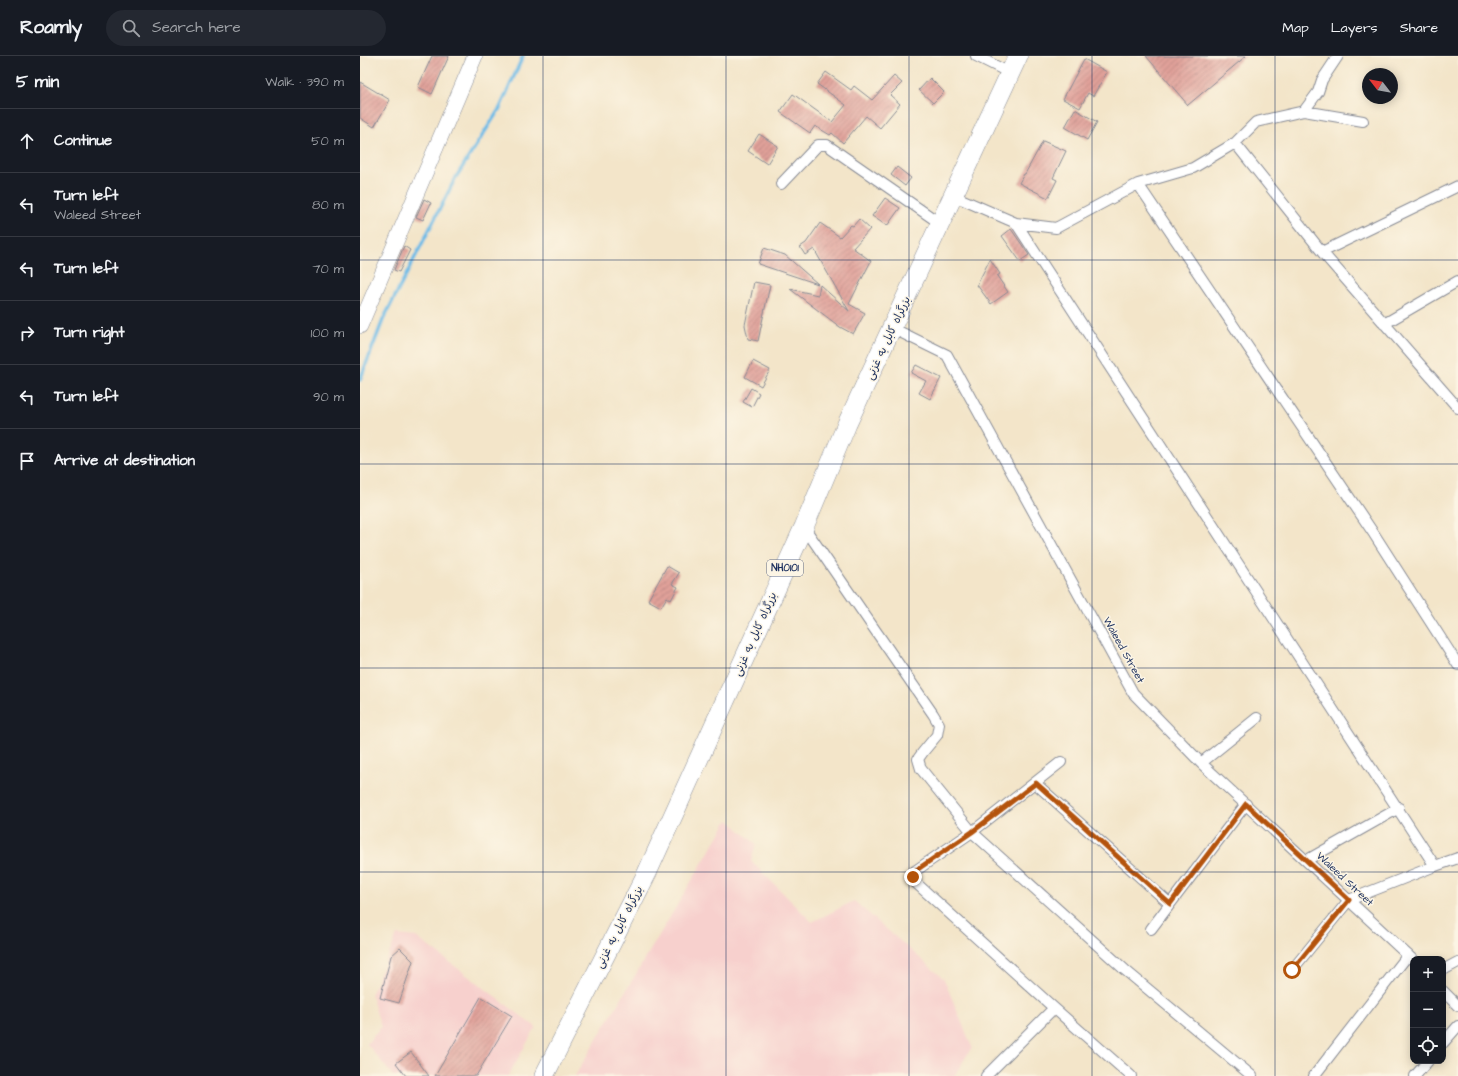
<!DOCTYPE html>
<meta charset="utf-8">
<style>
:root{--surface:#171b24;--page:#242831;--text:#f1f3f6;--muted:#9ea1a6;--line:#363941}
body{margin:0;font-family:"Architects Daughter","Playpen Sans Arabic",sans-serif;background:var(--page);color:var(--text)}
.controls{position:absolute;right:12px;bottom:12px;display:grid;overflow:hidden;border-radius:8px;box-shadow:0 2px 10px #0003}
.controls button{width:36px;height:36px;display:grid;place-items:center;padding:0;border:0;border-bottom:1px solid var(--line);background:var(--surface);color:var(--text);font:20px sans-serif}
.compass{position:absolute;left:1002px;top:12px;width:36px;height:36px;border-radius:50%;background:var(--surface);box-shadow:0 2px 10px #0003;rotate:301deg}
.stop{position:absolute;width:12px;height:12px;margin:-9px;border:3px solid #b45309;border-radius:50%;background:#fff}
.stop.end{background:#b45309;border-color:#fff;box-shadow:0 1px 4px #0008}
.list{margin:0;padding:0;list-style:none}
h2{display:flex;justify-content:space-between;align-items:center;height:52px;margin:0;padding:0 16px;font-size:17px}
h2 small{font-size:13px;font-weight:400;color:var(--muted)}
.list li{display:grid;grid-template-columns:26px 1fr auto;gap:12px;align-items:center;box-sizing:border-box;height:64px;padding:0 16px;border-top:1px solid var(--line)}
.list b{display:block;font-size:15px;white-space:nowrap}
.list p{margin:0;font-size:13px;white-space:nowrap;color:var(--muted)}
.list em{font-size:13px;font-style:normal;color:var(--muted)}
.icon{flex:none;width:22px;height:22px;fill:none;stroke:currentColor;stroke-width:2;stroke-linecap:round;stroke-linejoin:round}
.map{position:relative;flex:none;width:1098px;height:1020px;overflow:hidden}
header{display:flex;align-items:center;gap:24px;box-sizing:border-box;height:56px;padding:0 20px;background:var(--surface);border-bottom:1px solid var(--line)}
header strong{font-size:19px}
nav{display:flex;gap:22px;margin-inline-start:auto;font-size:14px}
.search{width:280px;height:36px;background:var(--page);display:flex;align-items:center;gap:10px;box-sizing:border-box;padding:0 14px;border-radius:22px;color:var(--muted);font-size:15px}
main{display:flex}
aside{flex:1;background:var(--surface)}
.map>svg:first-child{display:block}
.built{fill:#f7d0cd}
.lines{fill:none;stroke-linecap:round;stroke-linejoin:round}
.stream{stroke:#6dbbe7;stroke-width:3.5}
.building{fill:url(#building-hatch)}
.street-casing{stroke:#878a94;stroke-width:12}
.secondary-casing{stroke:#878a94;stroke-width:16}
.highway-casing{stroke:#878a94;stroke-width:20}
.street{stroke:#fff;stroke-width:10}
.secondary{stroke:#fff;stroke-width:15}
.highway{stroke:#fff;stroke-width:19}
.route{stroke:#b45309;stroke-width:5}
.grid{fill:none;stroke:#1b2f5e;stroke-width:1;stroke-opacity:0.55}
.labels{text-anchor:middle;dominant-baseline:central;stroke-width:3;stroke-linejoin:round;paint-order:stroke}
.shield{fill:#fcf5e5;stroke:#5e6a86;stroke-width:1}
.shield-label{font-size:10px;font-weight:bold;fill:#1b2f5e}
.street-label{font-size:11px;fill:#1b2f5e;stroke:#fcf5e5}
</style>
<header>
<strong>Roamly</strong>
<div class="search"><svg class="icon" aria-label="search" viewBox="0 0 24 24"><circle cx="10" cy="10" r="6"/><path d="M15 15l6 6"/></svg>Search here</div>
<nav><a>Map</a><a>Layers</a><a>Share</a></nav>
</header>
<main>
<aside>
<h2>5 min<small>Walk · 390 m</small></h2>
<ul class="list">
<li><svg class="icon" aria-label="ahead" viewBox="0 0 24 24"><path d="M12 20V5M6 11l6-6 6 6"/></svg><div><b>Continue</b></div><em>50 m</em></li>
<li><svg class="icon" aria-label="left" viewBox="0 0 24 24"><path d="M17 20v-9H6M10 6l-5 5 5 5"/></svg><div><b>Turn left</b><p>Waleed Street</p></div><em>80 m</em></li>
<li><svg class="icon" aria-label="left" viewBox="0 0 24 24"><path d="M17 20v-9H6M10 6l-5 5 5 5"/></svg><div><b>Turn left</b></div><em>70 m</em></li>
<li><svg class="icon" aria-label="right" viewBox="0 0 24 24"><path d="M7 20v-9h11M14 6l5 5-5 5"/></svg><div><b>Turn right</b></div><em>100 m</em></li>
<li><svg class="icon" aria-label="left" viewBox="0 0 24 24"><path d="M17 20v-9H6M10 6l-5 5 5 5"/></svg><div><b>Turn left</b></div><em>90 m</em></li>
<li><svg class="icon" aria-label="arrive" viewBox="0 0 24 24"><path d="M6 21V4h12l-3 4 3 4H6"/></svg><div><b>Arrive at destination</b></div></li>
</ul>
</aside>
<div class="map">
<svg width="1098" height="1020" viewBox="0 0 1098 1020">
<defs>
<pattern id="building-hatch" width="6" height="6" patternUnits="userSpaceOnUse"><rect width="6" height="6" fill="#e0a099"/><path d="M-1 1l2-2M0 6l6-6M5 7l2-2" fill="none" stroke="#b58380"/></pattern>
</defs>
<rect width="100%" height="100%" fill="#fcf5e5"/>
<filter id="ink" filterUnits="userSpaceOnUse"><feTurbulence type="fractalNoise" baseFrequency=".025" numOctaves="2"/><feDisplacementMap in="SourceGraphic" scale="8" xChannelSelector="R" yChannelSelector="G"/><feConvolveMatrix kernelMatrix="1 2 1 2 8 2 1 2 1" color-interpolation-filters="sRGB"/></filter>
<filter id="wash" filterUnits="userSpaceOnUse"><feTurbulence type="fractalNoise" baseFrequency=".012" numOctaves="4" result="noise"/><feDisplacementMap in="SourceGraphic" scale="16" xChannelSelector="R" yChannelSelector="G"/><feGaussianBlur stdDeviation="0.9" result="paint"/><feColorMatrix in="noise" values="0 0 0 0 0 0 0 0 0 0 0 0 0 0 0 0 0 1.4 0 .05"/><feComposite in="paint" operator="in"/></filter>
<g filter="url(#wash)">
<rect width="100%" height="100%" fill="#f3e5c9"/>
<path class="built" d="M368,764L396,788L391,805L452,866L494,845L584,923L612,991L594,1020H215Z
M37,879L56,881L176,971L148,1020H33L7,988L21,971L11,939Z"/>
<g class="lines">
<path class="stream" d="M0,324L23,264L96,121L140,52L163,0"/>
</g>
<g id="blocks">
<path class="building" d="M72,0H89L72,38L58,31Z
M786,0H886L828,49Z
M724,3L747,16L733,40L728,37L720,52L703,43Z
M466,16L491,34L494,30L512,44L534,20L542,27L530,39L540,48L520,72L506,60L483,87L472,77L470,79L455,70L450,77L420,56L433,38L472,66L486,49L457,28Z
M570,22L584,36L573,47L559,34Z
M0,26L30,44L14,71L0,62Z
M715,53L737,66L727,84L705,71Z
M399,78L418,90L407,108L388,95Z
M683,85L706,95L693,122L697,124L688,142L659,127L664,118H665Z
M537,111L551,122L545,130L531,119Z
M525,142L540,152L527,170L512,160Z
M64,143L71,147L63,164L56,161Z
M499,163L510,173L493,192L511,205L489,248L505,257L493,278L480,271L430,233L458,239L460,229L489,255L454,193L445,199L440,191L446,187L460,167L480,181L491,169L493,170Z
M651,173L669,199L660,205L642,180Z
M44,190L50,194L39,216L34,214Z
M404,192L425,199L458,228L398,208Z
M630,203L640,218L637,220L648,236L631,248L617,229Z
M394,226L410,229L398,285L388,283L385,269Z
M393,305L410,314L401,330L385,321Z
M556,309L581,322L570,343L559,337L566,325L551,317Z
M391,332L399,337L392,351L383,346Z
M307,510L319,517L312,528L318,531L311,544L307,541L301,551L288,544Z
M40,892L53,905L39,947L20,942L31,900Z
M121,941L152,960L116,1020H75Z
M51,996L69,1020H46L36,1007Z"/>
</g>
</g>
<g filter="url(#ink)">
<use href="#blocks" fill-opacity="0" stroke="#878a94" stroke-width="1"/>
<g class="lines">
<g class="street-casing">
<path id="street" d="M616,0L650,17
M944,55L958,36L962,24L978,0
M875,87L962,196L1098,352
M421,128L458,89H467L581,168
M778,128L1014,478L1098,609
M594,140L656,167L696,172L778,128L833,112L875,87L896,66L944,55L1003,65
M656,167L1075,810
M962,196L1098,130
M1024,268L1098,225
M532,272L587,299L773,637L841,707L1053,904
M444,471L573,658L579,668L577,679L563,696L558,703L561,713L612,776L765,914L892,1020
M701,706L612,776L555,815L553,821L556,827L694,952L771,1020
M841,707L897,662
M675,727L810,848
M947,804L1039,752
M791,873L886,748
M932,914L989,844L1075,810L1098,802
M1083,914L1098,906
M1083,935L1098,950
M1083,987L1098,970
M626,1020L694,952
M954,1020L1048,899
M1055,1020L1068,1005"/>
</g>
<g class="secondary-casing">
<path id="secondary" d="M0,270L115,0"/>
</g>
<g class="highway-casing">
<path id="highway" d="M184,1020L287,817L444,471L487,368L658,0"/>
</g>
<use href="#street" class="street"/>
<use href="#secondary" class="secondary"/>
<use href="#highway" class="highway"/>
</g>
</g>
<g class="lines" filter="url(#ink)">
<path class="route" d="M553,821L555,815L612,776L676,727L810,848L886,748L989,844L932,914"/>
</g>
<path class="grid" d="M183,0V1020M366,0V1020M549,0V1020M732,0V1020M915,0V1020M0,204H1098M0,408H1098M0,612H1098M0,816H1098"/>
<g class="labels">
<rect class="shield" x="407" y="504" width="36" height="16" rx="3"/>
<g class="shield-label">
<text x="425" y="512">NH0101</text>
</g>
<g class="street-label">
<text transform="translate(528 282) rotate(-65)">بزرگراه کابل به غزنی</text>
<text transform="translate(395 578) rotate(-66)">بزرگراه کابل به غزنی</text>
<text transform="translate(764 594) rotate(61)">Waleed Street</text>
<text transform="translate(985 823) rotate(43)">Waleed Street</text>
<text transform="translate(259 871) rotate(-63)">بزرگراه کابل به غزنی</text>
</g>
</g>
</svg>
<div class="controls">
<button>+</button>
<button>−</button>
<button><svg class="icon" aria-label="locate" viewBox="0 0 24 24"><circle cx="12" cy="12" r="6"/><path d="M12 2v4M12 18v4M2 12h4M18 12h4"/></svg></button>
</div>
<svg class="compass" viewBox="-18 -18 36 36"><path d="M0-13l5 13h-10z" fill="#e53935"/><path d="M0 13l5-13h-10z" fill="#9ea1a6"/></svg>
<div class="stop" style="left:932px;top:914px"></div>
<div class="stop end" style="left:553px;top:821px"></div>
</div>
</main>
